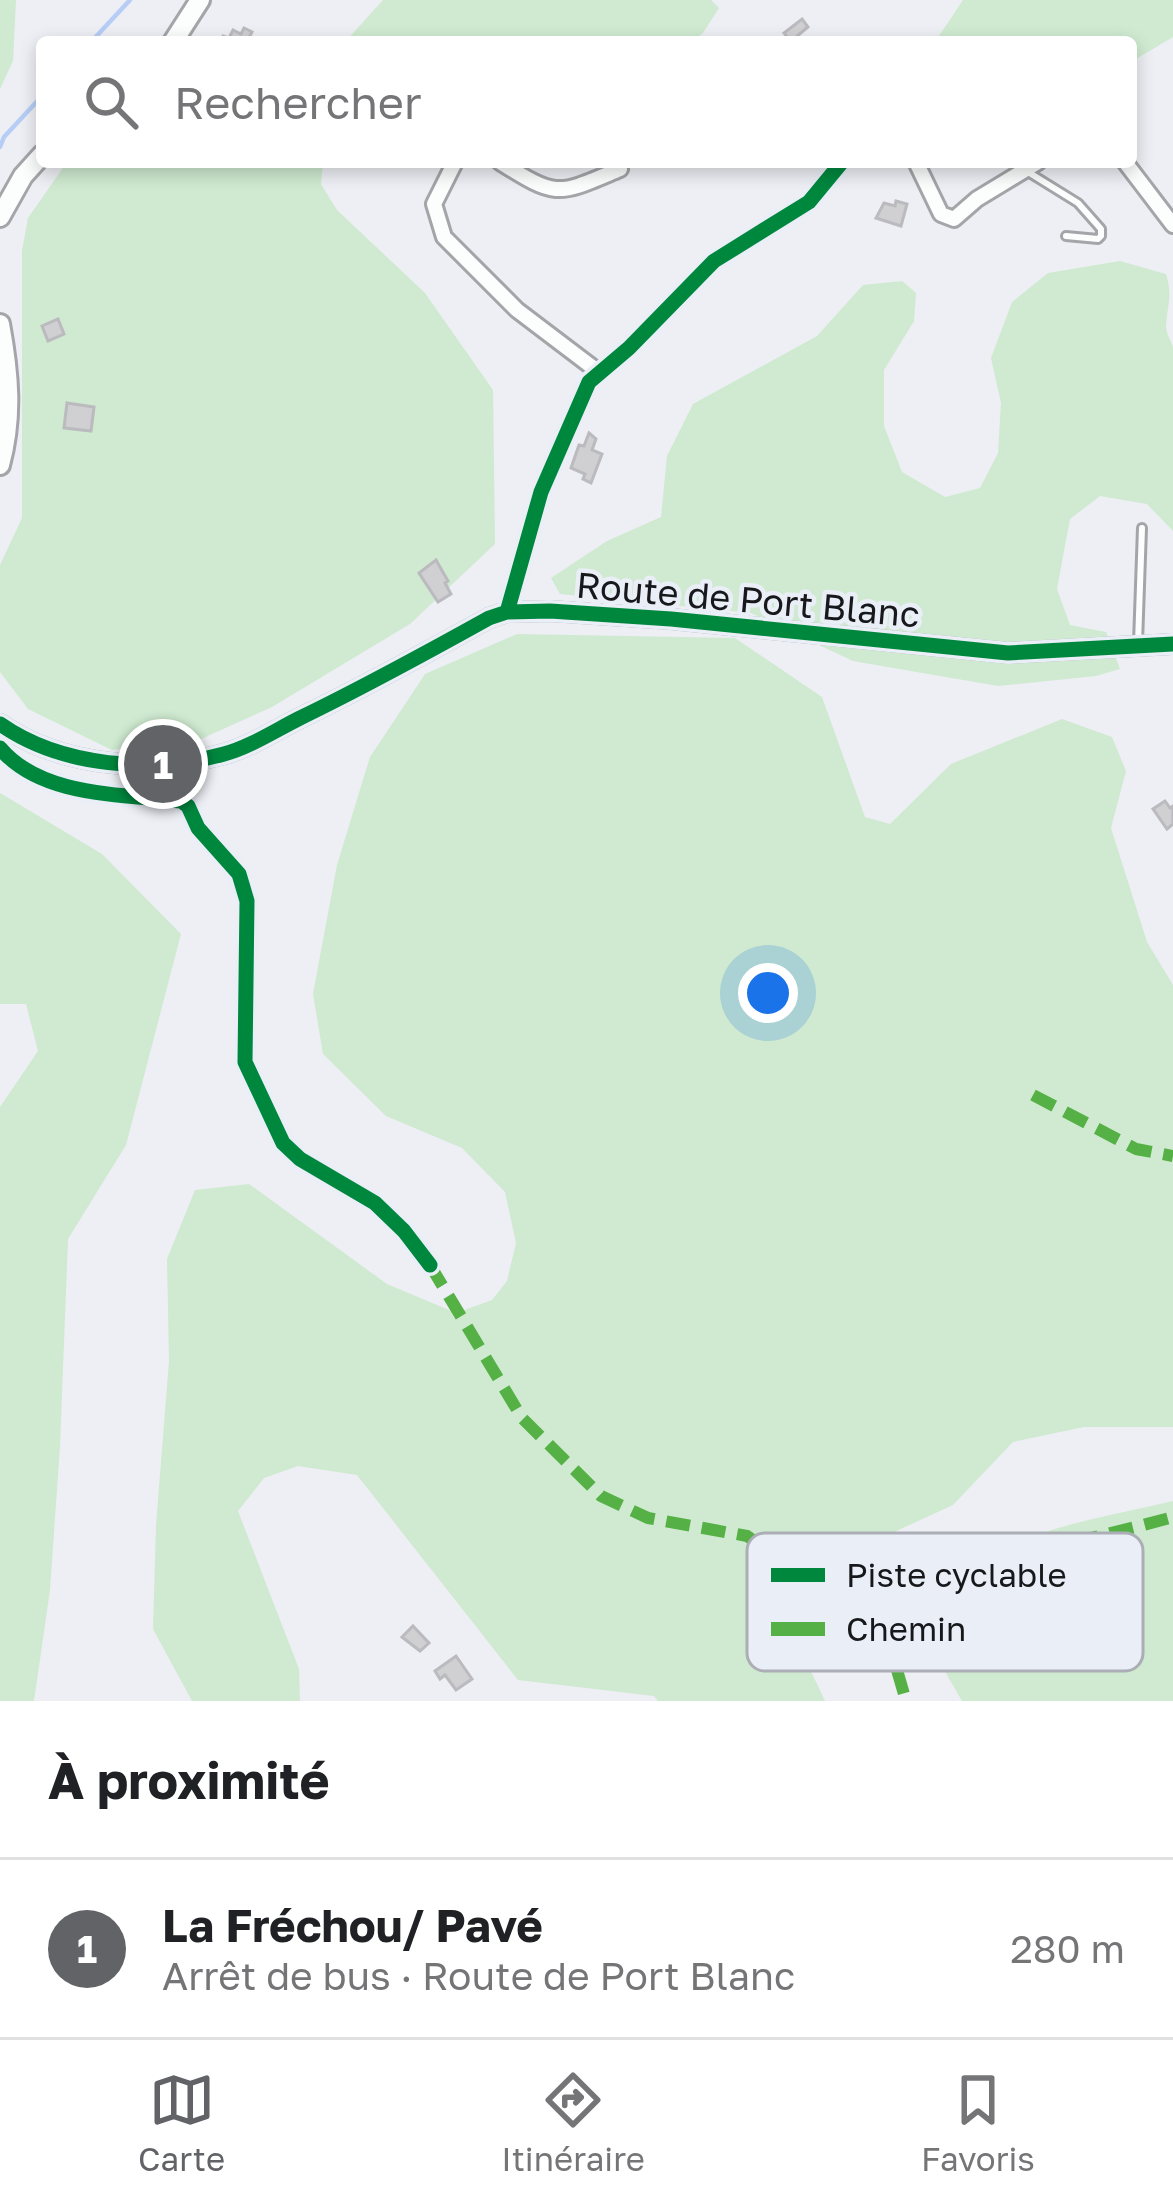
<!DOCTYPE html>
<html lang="fr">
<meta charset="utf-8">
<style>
:root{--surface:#fff;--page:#f2f2f2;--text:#202124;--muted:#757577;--line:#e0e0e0;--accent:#626367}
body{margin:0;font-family:"Golos Text",sans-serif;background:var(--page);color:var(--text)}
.you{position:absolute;left:768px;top:993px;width:42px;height:42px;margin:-30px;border:9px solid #fff;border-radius:50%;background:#1a73e8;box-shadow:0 0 0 18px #1a73e833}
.badge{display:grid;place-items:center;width:78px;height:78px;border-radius:50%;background:var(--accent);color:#fff;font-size:39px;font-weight:700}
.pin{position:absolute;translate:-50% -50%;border:6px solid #fff;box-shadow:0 3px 12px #0006}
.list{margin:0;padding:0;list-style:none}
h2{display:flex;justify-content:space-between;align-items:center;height:156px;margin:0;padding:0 48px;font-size:51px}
h2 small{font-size:39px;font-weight:400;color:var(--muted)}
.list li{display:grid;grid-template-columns:78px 1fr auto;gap:36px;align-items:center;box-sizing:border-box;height:180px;padding:0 48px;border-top:3px solid var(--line)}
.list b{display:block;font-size:45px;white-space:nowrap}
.list p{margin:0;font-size:39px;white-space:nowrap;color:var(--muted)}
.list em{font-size:39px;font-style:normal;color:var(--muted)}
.icon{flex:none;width:66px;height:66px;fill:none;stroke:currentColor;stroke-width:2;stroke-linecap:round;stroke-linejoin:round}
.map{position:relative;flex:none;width:1173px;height:1701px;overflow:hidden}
.search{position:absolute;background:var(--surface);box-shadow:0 6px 18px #0003;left:36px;right:36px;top:36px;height:132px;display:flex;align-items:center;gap:30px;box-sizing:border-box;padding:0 42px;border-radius:12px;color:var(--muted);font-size:45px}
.sheet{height:336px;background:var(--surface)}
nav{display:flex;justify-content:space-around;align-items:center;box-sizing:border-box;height:168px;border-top:3px solid var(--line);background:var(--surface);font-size:33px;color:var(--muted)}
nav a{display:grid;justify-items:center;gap:6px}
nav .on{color:var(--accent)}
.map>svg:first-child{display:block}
.green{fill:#cfead0}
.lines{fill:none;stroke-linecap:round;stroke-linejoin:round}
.stream{stroke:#b7cdf5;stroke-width:4.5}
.building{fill:#d0cfd2;stroke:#bbbabe;stroke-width:3}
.service-casing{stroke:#a4a5a9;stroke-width:12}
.minor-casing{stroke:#a4a5a9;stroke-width:20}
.tertiary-casing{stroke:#a4a5a9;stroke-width:22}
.secondary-casing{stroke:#a4a5a9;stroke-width:24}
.service{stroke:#fcfdfd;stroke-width:6}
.minor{stroke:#fcfdfd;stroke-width:14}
.tertiary{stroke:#fcfdfd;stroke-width:16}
.secondary{stroke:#fcfdfd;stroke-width:18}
.quiet{stroke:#55b145;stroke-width:12;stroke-dasharray:24 12;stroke-linecap:butt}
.cycleway-casing{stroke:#eaeef7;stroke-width:22}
.cycleway{stroke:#00873e;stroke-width:15}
.labels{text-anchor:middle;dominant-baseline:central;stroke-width:9;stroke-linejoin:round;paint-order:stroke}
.street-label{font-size:36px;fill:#17181b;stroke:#eaeef7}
.key{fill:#eaeef7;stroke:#abaeb5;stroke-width:3}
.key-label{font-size:33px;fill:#17181b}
</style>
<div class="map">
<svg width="1173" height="1701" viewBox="0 0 1173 1701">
<rect width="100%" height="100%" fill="#edeff4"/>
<path class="green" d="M0,0H16L13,61L0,89Z
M383,0H711L719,8L703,33L691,42H345Z
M963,0H1173V37L1131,62V42H935Z
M67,162H323L321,184L337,210L425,293L493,390L495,544L410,624L272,707L201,739L112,750L28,709L0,672V565L22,518V251L28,218Z
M1120,261L1166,274C1173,298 1167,304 1166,327C1166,333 1171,341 1173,347V531L1147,504L1100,496L1070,519L1057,589L1070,625L1106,632L1120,669L1096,676L998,686L853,661L751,613L560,594L551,578L607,541L661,517L667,456L693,404L817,336L863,285L902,281L916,293L914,321L884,370V426L902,472L945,497L980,488L998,453L1001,403L991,358L1012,302L1048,273Z
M517,634L735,638L822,697L865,817L890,824L951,764L1062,719L1112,737L1126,771L1111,828L1147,942L1173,985V1427H1084L1013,1442L953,1505L881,1538L798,1548L770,1584L825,1701H658L654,1696L518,1680L357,1475L298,1466L264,1478L238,1511L299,1669L300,1701H192L153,1629L156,1525L169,1361L167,1259L195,1190L249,1184L387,1284L456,1313L492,1300L507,1281L516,1243L505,1192L462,1148L386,1116L323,1054L313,994L337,865L370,757L425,674Z
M0,793L102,854L181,934L126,1145L68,1239L60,1446L50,1590L34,1701H0V1107L38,1051L26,1004H0Z
M1173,1501V1701H962L928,1642C932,1627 933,1609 942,1597C988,1532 1100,1519 1173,1501Z"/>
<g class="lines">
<path class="stream" d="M91,42L130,0
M0,147L4,137L42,96"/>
</g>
<path class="building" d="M802,19L808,27L796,37L800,42H791L784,33Z
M244,28L252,32L247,42H220L223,36L229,38L233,30L241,34Z
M896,201L907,204L901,226L876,218L884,203L895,206Z
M58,319L64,334L48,341L42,326Z
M67,403L94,407L91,431L64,428Z
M589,433L596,439L592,450L602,454L591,483L583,479L585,474L571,468L579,445L584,446Z
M436,560L448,581L445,583L451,594L438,602L419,573Z
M1165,801L1170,808L1173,806V824L1167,829L1153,809Z
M413,1626L429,1643L420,1651L402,1637Z
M456,1656L472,1679L456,1690L445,1675L440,1679L435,1671Z"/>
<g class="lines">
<g class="service-casing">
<path id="service" d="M1028,172L1078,203L1101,229V236L1098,239L1066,236
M1138,643L1142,528"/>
</g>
<g class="minor-casing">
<path id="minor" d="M455,162L434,204L444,237L517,310L600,373
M500,162C558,199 558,195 620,169
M916,162L941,214L954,219L977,199L1038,162
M1125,162L1173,225
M507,612L541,492L589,382L629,348L714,261L809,202L842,162
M0,748C41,797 121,794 181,801L188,806L198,828L239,874L247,901L245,1062L283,1143L300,1159L375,1203L404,1231L430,1265"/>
</g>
<g class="tertiary-casing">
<path id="tertiary" d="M0,724C61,767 153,774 224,754C250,747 276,730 300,718C364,687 426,653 489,618L507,612L550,611L671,619L1008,653L1173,644"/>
</g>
<g class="secondary-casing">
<path id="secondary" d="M173,42L200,0
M0,217L23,176L42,155
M0,324C9,373 13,417 0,465"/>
</g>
<use href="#service" class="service"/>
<use href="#minor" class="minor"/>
<use href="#tertiary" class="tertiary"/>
<use href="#secondary" class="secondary"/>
<path class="quiet" d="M1033,1095L1136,1149L1173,1156
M430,1265L522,1418L601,1496L648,1518L747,1536L808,1578L826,1582L897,1670L906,1701
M826,1582C943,1571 1060,1548 1173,1517"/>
<g class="cycleway-casing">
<path id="cycleway" d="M507,612L541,492L589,382L629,348L714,261L809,202L842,162
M0,724C61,767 153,774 224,754C250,747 276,730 300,718C364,687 426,653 489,618L507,612L550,611L671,619L1008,653L1173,644
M0,748C41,797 121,794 181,801L188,806L198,828L239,874L247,901L245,1062L283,1143L300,1159L375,1203L404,1231L430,1265"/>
</g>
<use href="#cycleway" class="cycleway"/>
</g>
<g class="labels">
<g class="street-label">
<text transform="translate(748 599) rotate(5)">Route de Port Blanc</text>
</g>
</g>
<rect x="747" y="1533" width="396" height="138" rx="18" class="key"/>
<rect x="771" y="1568" width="54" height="14" fill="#00873e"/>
<rect x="771" y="1622" width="54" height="14" fill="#55b145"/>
<g class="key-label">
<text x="846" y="1587">Piste cyclable</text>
<text x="846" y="1641">Chemin</text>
</g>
</svg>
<div class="you"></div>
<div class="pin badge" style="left:163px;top:764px">1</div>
<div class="search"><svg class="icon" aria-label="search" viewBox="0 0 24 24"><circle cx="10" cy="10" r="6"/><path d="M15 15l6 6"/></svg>Rechercher</div>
</div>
<section class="sheet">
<h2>À proximité<small></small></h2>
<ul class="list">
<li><span class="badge">1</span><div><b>La Fréchou/ Pavé</b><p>Arrêt de bus · Route de Port Blanc</p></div><em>280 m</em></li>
</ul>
</section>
<nav>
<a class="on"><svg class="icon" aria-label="map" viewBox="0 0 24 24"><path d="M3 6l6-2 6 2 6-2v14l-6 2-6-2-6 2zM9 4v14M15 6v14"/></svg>Carte</a>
<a><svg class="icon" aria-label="directions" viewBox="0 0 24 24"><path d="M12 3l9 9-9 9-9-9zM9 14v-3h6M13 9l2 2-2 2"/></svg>Itinéraire</a>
<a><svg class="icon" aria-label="saved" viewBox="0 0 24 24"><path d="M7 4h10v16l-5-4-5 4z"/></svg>Favoris</a>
</nav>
